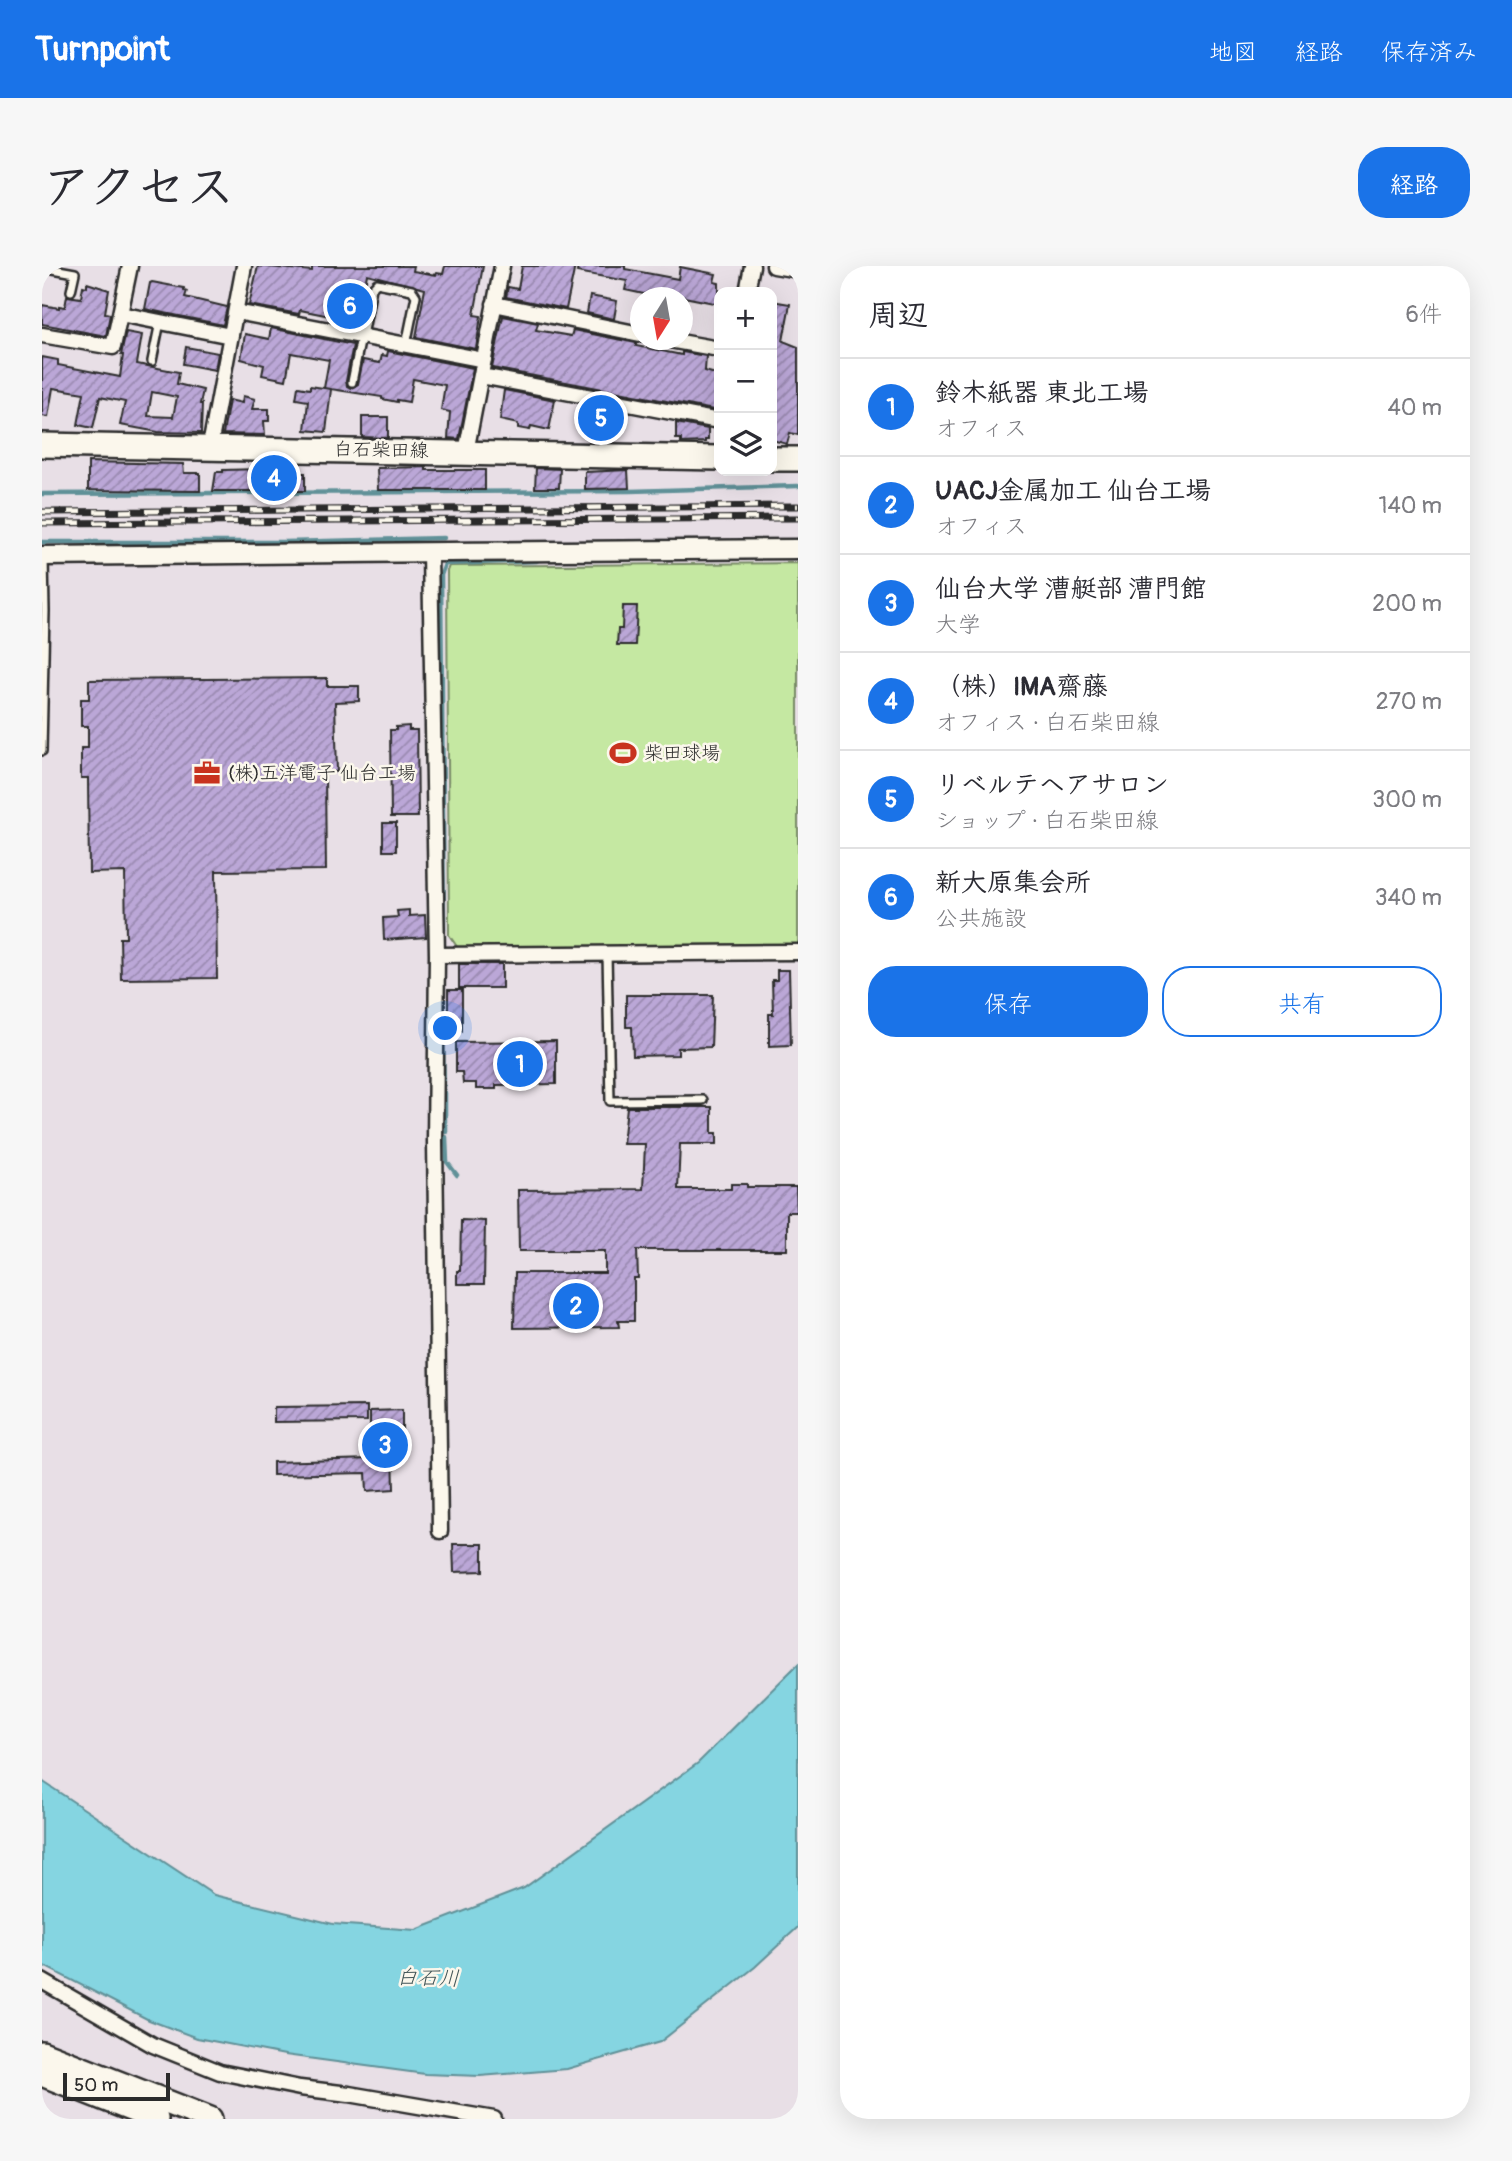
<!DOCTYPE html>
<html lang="ja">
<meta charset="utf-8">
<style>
:root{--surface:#fff;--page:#f7f7f7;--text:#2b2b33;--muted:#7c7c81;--line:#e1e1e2;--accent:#1a73e8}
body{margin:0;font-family:Pangolin,"Klee One",sans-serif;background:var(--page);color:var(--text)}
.controls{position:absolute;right:21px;top:21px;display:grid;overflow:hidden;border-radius:14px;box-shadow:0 7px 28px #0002}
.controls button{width:63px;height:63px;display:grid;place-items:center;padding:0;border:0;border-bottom:2px solid var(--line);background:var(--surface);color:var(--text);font:35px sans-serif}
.compass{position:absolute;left:588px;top:21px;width:63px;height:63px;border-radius:50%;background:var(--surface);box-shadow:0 7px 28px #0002;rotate:191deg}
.scale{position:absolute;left:21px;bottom:18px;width:107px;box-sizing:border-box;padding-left:7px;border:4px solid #2b2b2b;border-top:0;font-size:19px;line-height:24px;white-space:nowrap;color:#2b2b2b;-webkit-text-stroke:5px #fbf7ec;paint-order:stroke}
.you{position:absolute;left:404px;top:763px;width:24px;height:24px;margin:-18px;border:5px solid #fff;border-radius:50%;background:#1a73e8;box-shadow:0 0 0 10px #1a73e833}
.badge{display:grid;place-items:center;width:46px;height:46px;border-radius:50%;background:var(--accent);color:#fff;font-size:23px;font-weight:700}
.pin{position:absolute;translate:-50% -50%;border:4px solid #fff;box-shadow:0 2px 7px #0006}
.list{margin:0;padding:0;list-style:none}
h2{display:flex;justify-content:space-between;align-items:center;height:91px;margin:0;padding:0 28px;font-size:30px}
h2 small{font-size:23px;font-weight:400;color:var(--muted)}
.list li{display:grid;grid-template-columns:46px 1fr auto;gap:21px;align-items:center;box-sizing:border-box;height:98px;padding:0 28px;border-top:2px solid var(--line)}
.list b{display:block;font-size:26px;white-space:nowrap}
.list p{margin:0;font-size:23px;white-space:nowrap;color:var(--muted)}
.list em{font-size:23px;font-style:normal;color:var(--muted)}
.actions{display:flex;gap:14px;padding:21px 28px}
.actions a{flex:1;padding:16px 0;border:2px solid var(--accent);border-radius:28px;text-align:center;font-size:24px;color:var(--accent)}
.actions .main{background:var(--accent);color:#fff}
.icon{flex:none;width:38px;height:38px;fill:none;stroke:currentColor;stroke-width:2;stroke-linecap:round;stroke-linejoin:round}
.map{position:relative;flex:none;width:756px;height:1853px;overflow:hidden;border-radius:28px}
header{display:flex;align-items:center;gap:42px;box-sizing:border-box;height:98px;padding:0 35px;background:var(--accent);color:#fff}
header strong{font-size:33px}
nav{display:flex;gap:38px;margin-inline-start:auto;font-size:24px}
.intro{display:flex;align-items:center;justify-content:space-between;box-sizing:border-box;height:168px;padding:0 42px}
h1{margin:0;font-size:49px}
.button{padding:18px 32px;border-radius:28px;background:var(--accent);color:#fff;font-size:24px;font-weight:700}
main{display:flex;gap:42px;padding:0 42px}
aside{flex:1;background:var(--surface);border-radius:28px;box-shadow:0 7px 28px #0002}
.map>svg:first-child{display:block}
.pitch{fill:#c5e8a2;stroke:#788a66;stroke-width:2}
.water{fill:#85d5e1;stroke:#619198;stroke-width:2}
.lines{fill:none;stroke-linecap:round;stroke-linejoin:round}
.stream{stroke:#619198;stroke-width:4.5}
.building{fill:url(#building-hatch);stroke:#2b2b2b;stroke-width:2;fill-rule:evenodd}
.service-casing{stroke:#2b2b2b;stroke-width:12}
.minor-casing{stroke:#2b2b2b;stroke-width:19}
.tertiary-casing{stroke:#2b2b2b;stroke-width:23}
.primary-casing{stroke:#2b2b2b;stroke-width:28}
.trunk-casing{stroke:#2b2b2b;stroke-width:28}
.service{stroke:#fbf7ec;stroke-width:7}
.minor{stroke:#fbf7ec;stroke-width:14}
.tertiary{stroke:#fbf7ec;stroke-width:18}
.primary{stroke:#fbf7ec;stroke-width:23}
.trunk{stroke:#fbf7ec;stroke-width:23}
.rail-casing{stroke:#2b2b2b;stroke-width:7}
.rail{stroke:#fbf7ec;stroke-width:4.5;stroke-dasharray:13;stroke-linecap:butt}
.labels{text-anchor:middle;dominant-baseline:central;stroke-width:5;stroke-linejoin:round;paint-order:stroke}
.street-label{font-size:19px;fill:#2b2b2b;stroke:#fbf7ec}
.poi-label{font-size:19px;fill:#2b2b2b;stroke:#fbf7ec;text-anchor:start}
.water-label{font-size:21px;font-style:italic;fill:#425658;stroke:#fbf7ec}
</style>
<header>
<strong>Turnpoint</strong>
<nav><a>地図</a><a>経路</a><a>保存済み</a></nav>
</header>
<div class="intro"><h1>アクセス</h1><a class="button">経路</a></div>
<main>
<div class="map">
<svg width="756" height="1853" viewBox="0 0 756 1853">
<defs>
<pattern id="building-hatch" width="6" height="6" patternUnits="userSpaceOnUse" patternTransform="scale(1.75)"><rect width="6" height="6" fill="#bba7d7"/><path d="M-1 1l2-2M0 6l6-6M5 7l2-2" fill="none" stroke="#9888af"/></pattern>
</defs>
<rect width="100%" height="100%" fill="#e8dfe6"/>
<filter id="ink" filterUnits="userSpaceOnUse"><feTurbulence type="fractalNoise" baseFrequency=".0143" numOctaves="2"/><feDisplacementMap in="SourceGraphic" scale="14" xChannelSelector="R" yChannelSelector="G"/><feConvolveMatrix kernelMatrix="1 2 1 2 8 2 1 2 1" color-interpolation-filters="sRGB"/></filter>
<g filter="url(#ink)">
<path class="pitch" d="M756,297V680L416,682L407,669L405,305L407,300Z"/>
<path class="water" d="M756,1398V1661L713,1701L618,1776L525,1803L438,1810L383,1808L243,1789L155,1772L107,1754L0,1699V1515L172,1629L291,1658L374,1664L482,1622L656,1497Z"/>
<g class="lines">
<path class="stream" d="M0,228L589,225L756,220
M0,276H244L402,272
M402,664L399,309L403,298L495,295
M401,751V711
M401,774L402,822
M403,827V856
M404,860V866
M404,871L405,896L415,909"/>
</g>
<path class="building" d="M216,0L270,5V0H372L371,5L394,9L395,7L401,8L403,0H441L432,49L439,50L434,83L374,71L383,23L325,8L316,60L292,55L293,51L258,44L257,48L207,39Z
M480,0H533L524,43L464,31L466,21L476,23Z
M536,0H583V3L636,13L638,1L674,8L672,16L677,17V38L617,26L616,31L583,24L585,15L535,6Z
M110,16L142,22V24L145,25L143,31L185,41L181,59L103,43L108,17Z
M45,17L67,24L63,47L68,48L64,70L0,58V39L17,42V40L23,41L25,30L39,32L41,20L45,21Z
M548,30L575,35L572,53L545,47Z
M730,35L748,38L741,75L756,81V169L748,167L745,178L730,174V141L734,131L730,130Z
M461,50L496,57L494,64L529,70L531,64L594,77V80L640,89V86L664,90L663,105L677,109L674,130H677V145L450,102Z
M229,62L311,79L304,115L305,120L309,122L316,118L321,94L338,97L340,89L345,90L346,85L431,102L417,173L406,172L408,146L399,144L403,119L371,113L367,136L355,134V136L340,133V131L282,122L287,94L249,87L244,114L220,109L222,99L199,93L203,68L227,73Z
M84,66L100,69L95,98L137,106L135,118L161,124L158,138H160L159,167L116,166L78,159L83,136L58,131L51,162L36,159L42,127L11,122L6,151L0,150V91L16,94V99L78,111L81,89H79ZM110,126L135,131L131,151L106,150Z
M144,81L176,87L173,104L141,98Z
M268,120L289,123L284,166L263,164L266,135L254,133L256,121L268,123Z
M462,124L513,134L507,164L489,160L488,164L476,162V158L458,154Z
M201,130L213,133L210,143H227V155H222L223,169L181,168L187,134L200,137Z
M545,140L576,146L572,169L540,164Z
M320,151H346V172L320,171Z
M634,157L666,163V174H663V176L639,177V173H634Z
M46,196L141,198L142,207H158V225L46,224Z
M220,197L239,198V207H263V225H171L174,206H181V204L220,203Z
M384,201V204H443V224H336L335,202Z
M494,202L518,203L517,222H493Z
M586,204L587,222L543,223V206Z
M581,340H595L593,379H575L576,363H580Z
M285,412V420H317V435L293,436L295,506H283L284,604L174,605L175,712L79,713L78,672H84L83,606L47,607L46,512H39V482H46V460H39V433H47V414Z
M367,460V464H375L376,551H349L348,464H354V461Z
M341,557H354V585H341Z
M367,644V650L383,649L384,671L342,674L341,652L356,651L355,645Z
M417,698H460V722H417Z
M735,704H747L749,779L727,780V748H731L730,714H735Z
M406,724H420V765H406Z
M584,729H671L669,781L636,782V789L591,790L590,761H584Z
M514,775V818L454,819V823H434V817H421L420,806H414V776Z
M585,841H670V867H675V878H638L636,923H689V918H705V921H754L755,946H745V984H595L596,1012H592V1055H576L577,1061L472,1062L473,1007H563V985H477L476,924L601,923L603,878H581Z
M419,954L443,955L442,1018H415V1005H418Z
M325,1140V1155L232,1156V1141Z
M360,1144V1170H354V1185H351L352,1223L325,1225L324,1207L231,1209V1196L328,1193V1145Z
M411,1278H441V1305L412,1306Z"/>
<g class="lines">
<g class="service-casing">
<path id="service" d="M0,1L33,7L29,25
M321,70L330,22L335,17L370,24L374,30L364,79
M110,95L118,56
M310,116L319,71
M0,485L3,345L2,291
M565,688L568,835L661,834"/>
</g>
<g class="minor-casing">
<path id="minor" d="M88,0L78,48L189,70
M732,0L756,4
M705,26L710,0
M452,38L598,68
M194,46L442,94
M0,69L71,81L78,48
M627,74L677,83
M439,110L677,155
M168,180L202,0
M424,186L460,0
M388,287L395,689L393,875L398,1265
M395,689L756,686
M0,1715L111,1779L178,1806L258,1822L307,1828L452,1853"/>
</g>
<g class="tertiary-casing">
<path id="tertiary" d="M0,290C252,286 504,286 756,283"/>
</g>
<g class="primary-casing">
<path id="primary" d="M0,179L677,192
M730,193H756"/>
</g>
<g class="trunk-casing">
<path id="trunk" d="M0,1787L168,1853
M0,1808L114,1853"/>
</g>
<use href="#service" class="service"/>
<use href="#minor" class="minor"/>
<use href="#tertiary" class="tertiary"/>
<use href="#primary" class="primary"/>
<use href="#trunk" class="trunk"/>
<g class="rail-casing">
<path id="rail" d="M0,246L756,240
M0,257L756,252"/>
</g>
<use href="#rail" class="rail"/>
</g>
</g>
<defs>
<g id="stadium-bare" transform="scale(2.1)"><path d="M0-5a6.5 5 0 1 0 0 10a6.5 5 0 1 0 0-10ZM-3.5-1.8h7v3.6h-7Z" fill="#c8321e" stroke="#fbf7ec" stroke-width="2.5" paint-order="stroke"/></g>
<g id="office-bare" transform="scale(2.1)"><path d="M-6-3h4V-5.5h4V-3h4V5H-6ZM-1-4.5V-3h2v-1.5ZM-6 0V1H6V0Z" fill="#c8321e" stroke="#fbf7ec" stroke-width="2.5" paint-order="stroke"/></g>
</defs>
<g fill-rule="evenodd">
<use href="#stadium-bare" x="581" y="487"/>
<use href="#office-bare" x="165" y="507"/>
</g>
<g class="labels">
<g class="street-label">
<text transform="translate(339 184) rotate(1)">白石柴田線</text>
</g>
<g class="poi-label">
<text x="602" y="487">柴田球場</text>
<text x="186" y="507">(株)五洋電子 仙台工場</text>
</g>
<g class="water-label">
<text transform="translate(386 1712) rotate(2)">白石川</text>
</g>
</g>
</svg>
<div class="controls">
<button>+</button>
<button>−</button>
<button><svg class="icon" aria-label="layers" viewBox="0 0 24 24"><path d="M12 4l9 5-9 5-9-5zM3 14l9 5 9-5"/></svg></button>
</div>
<svg class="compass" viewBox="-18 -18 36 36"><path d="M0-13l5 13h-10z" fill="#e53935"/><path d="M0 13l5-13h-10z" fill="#7c7c81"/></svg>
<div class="scale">50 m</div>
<div class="you"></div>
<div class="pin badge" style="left:478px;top:798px">1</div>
<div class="pin badge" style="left:534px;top:1040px">2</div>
<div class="pin badge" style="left:343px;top:1179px">3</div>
<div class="pin badge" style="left:232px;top:212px">4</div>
<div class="pin badge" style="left:559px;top:152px">5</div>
<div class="pin badge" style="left:308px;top:40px">6</div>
</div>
<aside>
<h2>周辺<small>6件</small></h2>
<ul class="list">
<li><span class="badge">1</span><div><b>鈴木紙器 東北工場</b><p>オフィス</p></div><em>40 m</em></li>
<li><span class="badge">2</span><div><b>UACJ金属加工 仙台工場</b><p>オフィス</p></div><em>140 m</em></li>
<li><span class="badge">3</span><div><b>仙台大学 漕艇部 漕門館</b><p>大学</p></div><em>200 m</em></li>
<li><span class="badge">4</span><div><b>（株）IMA齋藤</b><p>オフィス · 白石柴田線</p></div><em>270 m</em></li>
<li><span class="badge">5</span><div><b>リベルテヘアサロン</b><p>ショップ · 白石柴田線</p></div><em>300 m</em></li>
<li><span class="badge">6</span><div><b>新大原集会所</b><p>公共施設</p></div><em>340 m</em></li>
</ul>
<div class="actions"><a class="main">保存</a><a>共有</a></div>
</aside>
</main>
